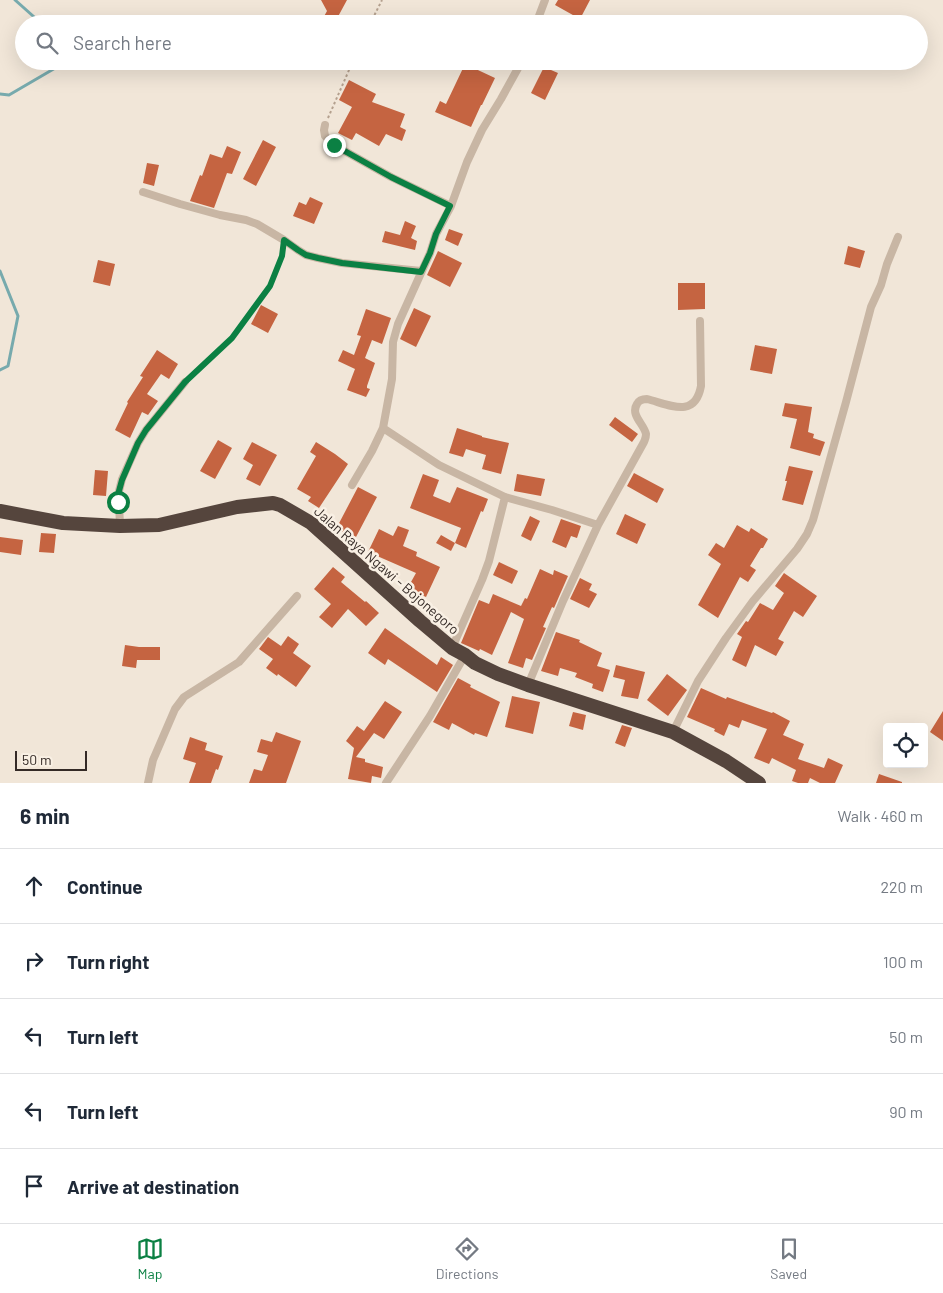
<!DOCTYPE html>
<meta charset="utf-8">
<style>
:root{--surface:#fff;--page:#f2f2f3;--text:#1f2937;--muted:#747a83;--line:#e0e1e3;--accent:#0b8043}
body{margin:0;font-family:Barlow,sans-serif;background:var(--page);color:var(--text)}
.controls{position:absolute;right:15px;bottom:15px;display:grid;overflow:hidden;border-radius:5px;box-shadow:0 5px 20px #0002}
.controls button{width:45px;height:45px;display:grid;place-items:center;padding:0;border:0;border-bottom:1px solid var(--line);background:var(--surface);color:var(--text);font:25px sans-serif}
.scale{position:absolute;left:15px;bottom:12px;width:72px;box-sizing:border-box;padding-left:5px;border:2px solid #342a26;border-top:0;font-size:14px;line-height:18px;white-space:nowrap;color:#342a26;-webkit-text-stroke:4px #f9f0e4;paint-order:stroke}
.stop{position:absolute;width:15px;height:15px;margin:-11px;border:4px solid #0b8043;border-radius:50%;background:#fff}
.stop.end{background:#0b8043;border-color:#fff;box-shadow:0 1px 5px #0008}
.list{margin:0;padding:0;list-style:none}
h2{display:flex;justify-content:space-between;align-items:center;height:65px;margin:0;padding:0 20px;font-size:21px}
h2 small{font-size:16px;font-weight:400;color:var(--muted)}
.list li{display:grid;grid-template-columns:32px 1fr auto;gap:15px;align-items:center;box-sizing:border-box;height:75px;padding:0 20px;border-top:1px solid var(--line)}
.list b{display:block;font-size:19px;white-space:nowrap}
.list em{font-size:16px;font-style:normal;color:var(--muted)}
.icon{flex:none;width:28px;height:28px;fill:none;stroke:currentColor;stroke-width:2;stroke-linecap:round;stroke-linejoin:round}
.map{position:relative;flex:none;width:943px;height:783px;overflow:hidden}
.search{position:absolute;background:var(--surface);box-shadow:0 5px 20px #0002;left:15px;right:15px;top:15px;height:55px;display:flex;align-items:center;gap:12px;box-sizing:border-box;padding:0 18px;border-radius:28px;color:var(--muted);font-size:19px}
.sheet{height:440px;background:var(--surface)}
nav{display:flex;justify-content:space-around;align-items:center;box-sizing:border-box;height:70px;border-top:1px solid var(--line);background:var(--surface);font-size:14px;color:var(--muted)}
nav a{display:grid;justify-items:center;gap:2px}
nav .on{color:var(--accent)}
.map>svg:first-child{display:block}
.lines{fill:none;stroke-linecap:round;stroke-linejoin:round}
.stream{stroke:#77aaad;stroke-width:3}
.building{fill:#c56441}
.path{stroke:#b4a08e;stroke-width:2;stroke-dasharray:2.5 2.5;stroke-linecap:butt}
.street{stroke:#c8b6a4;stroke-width:8}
.highway{stroke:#55453d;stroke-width:14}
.route{stroke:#0b8043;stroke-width:6}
.labels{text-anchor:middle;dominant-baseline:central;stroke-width:5;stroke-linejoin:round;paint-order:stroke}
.street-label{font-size:14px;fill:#342a26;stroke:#f9f0e4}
</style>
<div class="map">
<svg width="943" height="783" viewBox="0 0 943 783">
<rect width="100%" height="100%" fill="#f1e6d8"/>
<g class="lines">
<path class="stream" d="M15,0L42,24
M0,94L9,95L57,67L55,61
M0,271L18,316L8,366L0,370"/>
</g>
<path class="building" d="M321,0H347L334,24H329L322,20L327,11Z
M558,0H590L580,19L555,5Z
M465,64L495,78L482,105H481L471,127L435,112L440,101L446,104Z
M544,67L558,73L545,100L531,93Z
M349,80L376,94L372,102L405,114L400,127L406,130L402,141L386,134L379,146L356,133L352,140L338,133L352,107L339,100Z
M263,140L276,147L256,186L243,179Z
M227,146L241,152L232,174L227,173L214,208L190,201L200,175L202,176L210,154L222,158Z
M147,163L159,165L154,186L143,183Z
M310,197L323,203L314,224L293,216L299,202L306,205Z
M405,221L416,226L411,238L417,241L415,250L382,242L385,231L400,235Z
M449,229L463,234L458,246L445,240Z
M848,246L865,251L860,268L844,264Z
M438,251L462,263L450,287L427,275Z
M98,260L115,264L110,286L93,282Z
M678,283H705V309L678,310Z
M261,305L278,314L268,333L251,324Z
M414,308L431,316L416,347L400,339Z
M366,309L391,318L382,344L372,340L365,358L375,363L367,386V388L370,389L366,397L347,390L355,369L338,361L343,350L354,355L361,336L357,335Z
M755,345L777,349L772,374L750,370Z
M157,350L178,364L169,379L161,374L147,394L158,401L148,415L142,412L130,438L115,430L128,403L127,402L143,377L140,376Z
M785,403L812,407L808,432L814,434L813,438L825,442L820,456L790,448L797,419L782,416Z
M615,417L638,434L632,442L609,425Z
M457,428L482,436V437L509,443L501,474L482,469L486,455L466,449L463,457L449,453Z
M218,440L232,448L215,479L200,471Z
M252,442L277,455L260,486L246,479L253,465L243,459Z
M316,442L335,454L348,464L319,508L308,501L311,497L297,489L316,456L310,452Z
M789,466L813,471L803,505L782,500L787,481H785Z
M95,470L108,471L106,496L93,495Z
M634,473L664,489L657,503L627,486Z
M423,474L439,480L433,496L450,503L457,487L488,499L483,512L481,511L466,548L455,543L461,528L410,508Z
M517,474L545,479L541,496L514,491Z
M358,487L377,497L356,537L350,533L349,536L336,529Z
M625,514L646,524L637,544L616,534Z
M530,516L540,521L531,541L521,536Z
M561,519L581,526L577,538L571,536L566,548L552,542Z
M737,525L749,532L751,528L768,539L763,548H761L750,566L756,570L748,582L740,577L718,618L698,605L721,564L708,555L716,543L724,548Z
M398,526L409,530L403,546L417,552L416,556L440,567L426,597L411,590L414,585L411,582L416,573L368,552L379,529L393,536Z
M41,533L56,534L54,553L39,552Z
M441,535L455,543L451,551L436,543Z
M0,537L23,540L21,555L0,552Z
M499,562L518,571L512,584L493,575Z
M333,567L345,577L341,582L365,602L366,601L379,613L366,626L348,609L332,628L319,617L331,604L314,589Z
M540,569L553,575L554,570L568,576L554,608L552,607L543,627L546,628L532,660L526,658L523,668L508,663L524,619L511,612L492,655L480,649L479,651L461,643L479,600L489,604L493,594L521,606L525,598L527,599Z
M784,573L817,596L803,617L794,611L778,639L784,642L776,656L755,645L746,667L732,660L742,637L737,634L746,621L748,622L760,603L773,610L784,593L775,586Z
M580,578L592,584L589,590L597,594L589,608L570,599Z
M385,628L437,665L441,657L453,665L437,692L388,659L385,665L368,653Z
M556,632L580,640L579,642L602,653L597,666L610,670L603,692L592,688L593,684L575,677L577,673L560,668L558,676L541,671Z
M288,636L299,644L293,653L311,666L296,687L278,674L277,676L266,668L273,659L259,649L268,637L281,646Z
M125,645L139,647H160V660H137L136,668L122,666Z
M616,665L645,672L638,699L621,696L625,680L613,677Z
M667,674L687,690L668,716L647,700Z
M458,678L471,685L470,687L500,702L487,737L475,733L474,735L452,723L449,730L433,722Z
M701,688L726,699L727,697L772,713L773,712L790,721L783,735L804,744L798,759L824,768L828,758L843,765L835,783H820L810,778L808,783H798L792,781L796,770L772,758L769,764L754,758L767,729L742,720L739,728L729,724L724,736L714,731L715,729L687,717Z
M512,696L540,702L533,734L505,727Z
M385,701L402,712L384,739L374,733L356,757L365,759V762L383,767L381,778L372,776L371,783L348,779L354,748L346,741L357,726L364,731Z
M943,711V741L930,732Z
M573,712L586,715L583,730L569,726Z
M622,725L632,728L625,747L615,743Z
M276,732L301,741L286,783H249L254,769L262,771L268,755L257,752L261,739L272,742Z
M190,737L207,743L205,750L223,756L218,770L216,769L211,783H189L196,763L183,759Z
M879,774L902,782V783H876Z"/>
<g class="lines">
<path class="path" d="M370,24L382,0
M328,118L353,61
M190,377L232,338L270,286L282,256L283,250"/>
<path class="street" d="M536,24L545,0
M325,125L324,130L325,136L334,145L391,177L451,206
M143,192L180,204L220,215L246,220L257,224L284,240L298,250L306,255L318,258L342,263L421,271
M383,428L439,465L505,497L552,510L598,525
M352,485L372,451L383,428L392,379L393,342L398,324L430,253L436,234L451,206L467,162L482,130L501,99L522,61
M120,526L119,502V491L122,479L138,443L146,430L185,382
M452,648L482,580L489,561L505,497
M528,685L563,601L598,525L644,442C645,439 646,438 646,434C644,424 630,415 637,404C639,400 642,399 647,399C670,405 695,419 701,386L700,321
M673,732L698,681L726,638L753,601L797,549L807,534L813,520L846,402L871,307L881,285L887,264L898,237
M148,783L153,760L175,709L184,697L239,662L297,596
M386,783L430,716L465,655"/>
<path class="highway" d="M0,511L63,523L120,526L159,525L237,507L273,503L280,505L311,523L420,621L452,648L465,655L475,663L498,674L528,685L673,732L726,761L759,783"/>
</g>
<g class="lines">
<path class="route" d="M118,502L119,491L122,480L138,443L146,430L185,382L232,338L270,286L282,256L284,240L298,250L306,255L318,258L342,263L421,272L430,253L436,234L450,206L391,177L334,145"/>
</g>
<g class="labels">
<g class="street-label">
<text transform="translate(387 570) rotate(41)">Jalan Raya Ngawi - Bojonegoro</text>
</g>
</g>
</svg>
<div class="controls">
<button><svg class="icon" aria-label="locate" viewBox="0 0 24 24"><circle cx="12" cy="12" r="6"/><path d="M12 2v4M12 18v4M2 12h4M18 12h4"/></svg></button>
</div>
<div class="scale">50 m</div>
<div class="stop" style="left:118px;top:502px"></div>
<div class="stop end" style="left:334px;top:145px"></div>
<div class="search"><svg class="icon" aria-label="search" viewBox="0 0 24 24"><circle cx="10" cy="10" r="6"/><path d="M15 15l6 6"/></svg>Search here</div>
</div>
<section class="sheet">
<h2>6 min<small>Walk · 460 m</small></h2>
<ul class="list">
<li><svg class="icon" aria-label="ahead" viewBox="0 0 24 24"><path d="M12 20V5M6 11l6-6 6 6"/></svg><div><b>Continue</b></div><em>220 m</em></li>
<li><svg class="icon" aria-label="right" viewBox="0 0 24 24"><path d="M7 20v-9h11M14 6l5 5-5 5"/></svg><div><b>Turn right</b></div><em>100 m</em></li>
<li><svg class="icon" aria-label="left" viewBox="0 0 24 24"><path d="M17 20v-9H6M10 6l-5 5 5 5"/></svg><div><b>Turn left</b></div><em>50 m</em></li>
<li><svg class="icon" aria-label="left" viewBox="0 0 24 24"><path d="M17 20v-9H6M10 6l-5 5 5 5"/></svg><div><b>Turn left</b></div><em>90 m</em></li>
<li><svg class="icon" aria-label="arrive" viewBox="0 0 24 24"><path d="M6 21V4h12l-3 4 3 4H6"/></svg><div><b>Arrive at destination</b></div></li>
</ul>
</section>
<nav>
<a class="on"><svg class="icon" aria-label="map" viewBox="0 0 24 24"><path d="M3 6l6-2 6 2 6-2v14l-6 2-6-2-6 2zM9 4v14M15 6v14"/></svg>Map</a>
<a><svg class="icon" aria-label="directions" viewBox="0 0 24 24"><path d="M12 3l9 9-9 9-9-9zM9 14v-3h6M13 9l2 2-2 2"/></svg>Directions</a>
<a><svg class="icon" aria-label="saved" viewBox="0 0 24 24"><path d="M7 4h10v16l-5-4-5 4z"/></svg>Saved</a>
</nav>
